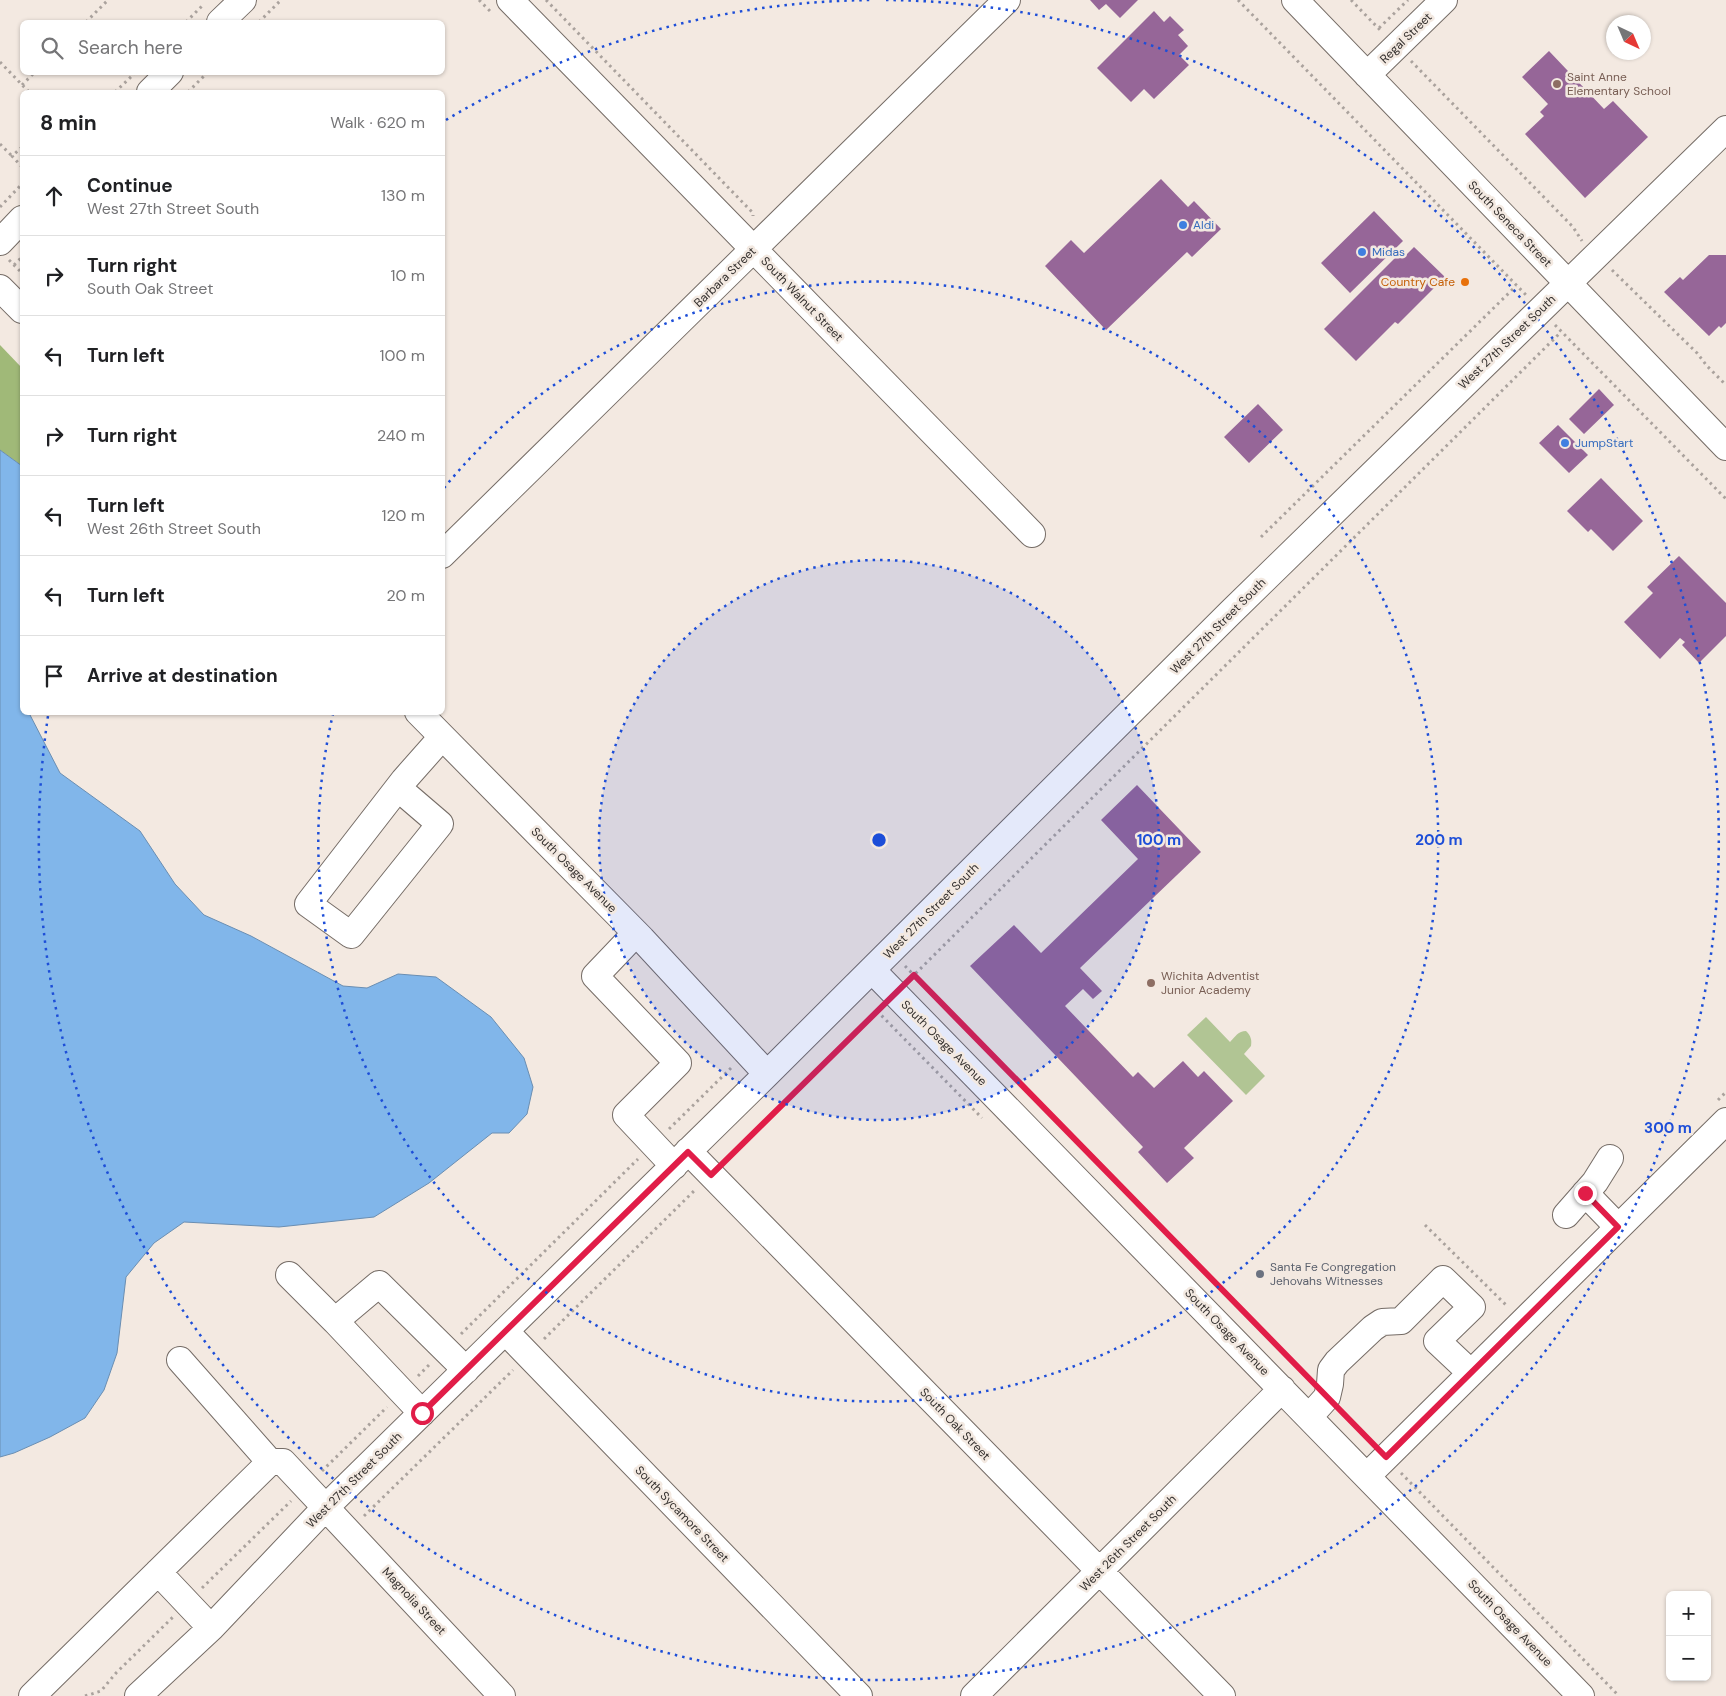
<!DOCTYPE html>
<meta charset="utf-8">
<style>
:root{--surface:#fff;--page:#f2f2f2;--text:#202124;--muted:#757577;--line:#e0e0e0}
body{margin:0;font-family:"DM Sans",sans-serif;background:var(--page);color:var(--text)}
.controls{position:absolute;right:15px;bottom:15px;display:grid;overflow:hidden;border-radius:8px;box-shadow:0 1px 4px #0004}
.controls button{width:45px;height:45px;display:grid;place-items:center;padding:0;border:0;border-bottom:1px solid var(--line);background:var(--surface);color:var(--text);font:25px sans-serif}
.compass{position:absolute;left:1606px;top:15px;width:45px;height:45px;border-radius:50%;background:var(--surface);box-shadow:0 1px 4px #0004;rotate:136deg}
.stop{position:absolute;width:15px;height:15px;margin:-11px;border:4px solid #e11d48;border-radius:50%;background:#fff}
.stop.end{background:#e11d48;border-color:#fff;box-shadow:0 1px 5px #0008}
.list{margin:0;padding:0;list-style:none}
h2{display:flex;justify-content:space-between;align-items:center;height:65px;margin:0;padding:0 20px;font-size:21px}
h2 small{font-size:16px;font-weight:400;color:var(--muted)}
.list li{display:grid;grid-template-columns:32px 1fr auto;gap:15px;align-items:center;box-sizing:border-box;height:80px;padding:0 20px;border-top:1px solid var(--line)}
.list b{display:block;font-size:19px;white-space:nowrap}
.list p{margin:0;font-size:16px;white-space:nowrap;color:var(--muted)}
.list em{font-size:16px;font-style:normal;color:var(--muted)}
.icon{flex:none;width:28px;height:28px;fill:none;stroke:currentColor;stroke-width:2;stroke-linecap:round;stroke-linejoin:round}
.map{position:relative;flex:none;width:1726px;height:1696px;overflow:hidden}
.search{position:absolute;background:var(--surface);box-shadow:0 1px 4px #0004;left:20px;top:20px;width:425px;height:55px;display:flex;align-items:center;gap:12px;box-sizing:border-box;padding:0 18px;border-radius:8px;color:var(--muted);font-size:19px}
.panel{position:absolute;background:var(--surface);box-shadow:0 1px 4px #0004;left:20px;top:90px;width:425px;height:625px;border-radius:8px}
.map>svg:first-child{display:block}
.green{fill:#b1c594}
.forest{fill:#a0b978}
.water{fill:#81b6ea;stroke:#6a8eb2}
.building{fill:#966698}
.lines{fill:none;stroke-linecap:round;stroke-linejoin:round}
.minor-casing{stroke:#756c66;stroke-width:28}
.path{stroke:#aaa29d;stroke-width:3;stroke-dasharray:2.5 4;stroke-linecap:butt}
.minor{stroke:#fff;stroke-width:26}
.route{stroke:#e11d48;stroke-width:6}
.ring{fill:none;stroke:#1d4ed8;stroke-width:2.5;stroke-dasharray:2.5 5}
.education-dot{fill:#8d6e63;stroke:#f3e9e1;stroke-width:2}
.shop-dot{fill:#3f7fe0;stroke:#f3e9e1;stroke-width:2}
.food-dot{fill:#e8710a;stroke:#f3e9e1;stroke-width:2}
.worship-dot{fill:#6b7280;stroke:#f3e9e1;stroke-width:2}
.labels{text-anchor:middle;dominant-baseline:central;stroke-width:5;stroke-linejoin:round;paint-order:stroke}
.street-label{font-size:12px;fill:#35312f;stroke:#f3e9e1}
.education-label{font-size:12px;fill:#785e54;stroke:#f3e9e1;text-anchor:start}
.shop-label{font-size:12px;fill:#366cbe;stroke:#f3e9e1;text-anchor:start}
.food-label{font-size:12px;fill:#c56008;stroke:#f3e9e1;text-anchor:end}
.worship-label{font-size:12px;fill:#5b616d;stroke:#f3e9e1;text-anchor:start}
.centre{fill:#1d4ed8;stroke:#f3e9e1;stroke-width:2.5}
.ring-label{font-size:15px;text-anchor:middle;font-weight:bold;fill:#1d4ed8;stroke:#f3e9e1;stroke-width:5;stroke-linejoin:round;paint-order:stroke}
</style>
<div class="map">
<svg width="1726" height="1696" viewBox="0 0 1726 1696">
<rect width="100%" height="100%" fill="#f3e9e1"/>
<path class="green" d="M1206,1017L1230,1042C1236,1036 1238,1031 1246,1031C1251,1036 1252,1040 1251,1046L1244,1054L1265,1076L1246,1095L1187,1035Z"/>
<path class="forest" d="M0,345L22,368V466L0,450Z"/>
<path class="water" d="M0,450L22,466V667L21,670L22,712L29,713L60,773L140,831L175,884L204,915L251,936L343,986L367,988L398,974L436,977L491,1017L524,1058L533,1087L527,1114L509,1133H492L429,1183L374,1217L279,1227L184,1222L154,1243L126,1277L117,1353L104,1390L85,1418L50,1437L14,1453L0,1457Z"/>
<path class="building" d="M1090,0H1138L1120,18L1106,4L1099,10Z
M1154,11L1164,22L1170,16L1184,30L1178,35L1188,46L1179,55L1189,65L1154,99L1144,89L1131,102L1097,68Z
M1549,51L1604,109L1613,101L1648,137L1585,198L1525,134L1544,116L1540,112L1548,104L1522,77Z
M1161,179L1188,207L1194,201L1221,229L1192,257L1187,252L1106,330L1045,266L1071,240L1084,253Z
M1374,211L1403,241L1350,293L1321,263Z
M1414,247L1445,277L1398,324L1395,322L1356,361L1324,329L1399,254L1403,258Z
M1709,255H1726V323L1721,328L1719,326L1709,336L1664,292L1680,277L1683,280Z
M1599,389L1614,405L1584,434L1569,419Z
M1258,404L1283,430L1249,463L1224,437Z
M1558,425L1588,455L1569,473L1539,443Z
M1601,478L1643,521L1613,551L1591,529L1588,532L1567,511Z
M1679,556L1726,603V636L1699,663L1682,645L1685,642L1680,638L1660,659L1624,622L1653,593L1647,587Z
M1137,785L1201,852L1080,968L1102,991L1093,999L1083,989L1065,1006L1133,1077L1138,1072L1154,1088L1183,1061L1198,1077L1204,1071L1233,1101L1184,1148L1194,1158L1167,1183L1138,1152L1143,1147L970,966L1014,925L1041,953L1138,859L1101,820Z"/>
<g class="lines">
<g class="minor-casing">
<path id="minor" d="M510,0L1032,534
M1295,0L1726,447
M220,22L243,0
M1367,75L1444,0
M150,92L170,72
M0,242L22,219
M0,288L22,310
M442,555L1007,0
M418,712L642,939L767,1074
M398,788L440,824L351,935L308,904L404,780L442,737
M636,933L595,976L678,1063L626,1115L674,1166
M872,970L1581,1696
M688,1151L1222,1696
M1585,1193L1618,1227
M1566,1215L1595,1182L1610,1158
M289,1275L335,1321
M505,1331L859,1696
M180,1360L270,1462H283L502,1696
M422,1413L335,1321L379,1284L466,1370
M1309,1417L1327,1397L1330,1384L1331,1370L1337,1362L1373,1328L1382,1322L1401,1321L1443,1279L1472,1307L1437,1341L1471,1373
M1367,1476L1726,1121
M158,1572L211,1628
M32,1696L270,1462
M138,1696L211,1628L326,1507L767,1074L1230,613L1726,129
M974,1696L1282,1389"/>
</g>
<path class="path" d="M479,0L490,11
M546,0L753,213V216
M1238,0L1526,295
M1351,0L1382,32
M86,22L108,0
M186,22L203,5
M259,22L281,0
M1379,28L1408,0
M1411,61L1573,227L1582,241
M0,62L29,92
M22,85L35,72
M115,92L134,74
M188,92L208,72
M0,144L12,156
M22,147L12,156L22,167
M0,207L22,184
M9,260L22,273
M14,265L22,257
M1612,270L1697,353L1707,366L1726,385
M1555,325L1726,499
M1261,537L1516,286
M905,966L1308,1378
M911,978L1561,332
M877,1011L982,1118
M1718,1100L1726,1092
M669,1129L732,1067
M726,1161L880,1009
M1425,1225L1507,1306
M461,1334L638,1159
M544,1339L696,1189
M418,1376L429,1365
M1342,1412L1371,1442
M322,1471L387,1407
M1401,1473L1619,1696
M364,1516L513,1370
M202,1588L291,1501
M85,1696L101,1691L116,1673L173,1617"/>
<use href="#minor" class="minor"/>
</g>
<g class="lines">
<path class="route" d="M422,1413L688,1152L711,1175L914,975L1386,1457L1618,1227L1585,1193"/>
</g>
<circle cx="879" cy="840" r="280" fill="#1d4ed8" fill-opacity=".12"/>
<g class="ring">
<circle cx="879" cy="840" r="280"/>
<path d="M444 488A560 560 0 1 1 333 714"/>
<path d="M446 120A840 840 0 0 1 872 0M886 0A840 840 0 1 1 48 716"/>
</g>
<g class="education-dot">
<circle cx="1557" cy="84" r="5"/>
<circle cx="1151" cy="983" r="5"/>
</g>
<g class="shop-dot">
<circle cx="1183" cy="225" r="5"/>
<circle cx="1362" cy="252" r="5"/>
<circle cx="1565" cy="443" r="5"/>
</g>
<circle class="food-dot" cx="1465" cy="282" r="5"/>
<circle class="worship-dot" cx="1260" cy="1274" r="5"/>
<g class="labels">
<g class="street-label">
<text transform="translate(1406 38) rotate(-44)">Regal Street</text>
<text transform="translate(1510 224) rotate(46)">South Seneca Street</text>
<text transform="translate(725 277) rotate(-44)">Barbara Street</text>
<text transform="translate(802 299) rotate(46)">South Walnut Street</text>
<text transform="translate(1507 342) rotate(-44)">West 27th Street South</text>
<text transform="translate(1218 626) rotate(-45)">West 27th Street South</text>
<text transform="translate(574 870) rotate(45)">South Osage Avenue</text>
<text transform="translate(931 911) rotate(-45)">West 27th Street South</text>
<text transform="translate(944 1043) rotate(45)">South Osage Avenue</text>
<text transform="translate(1227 1332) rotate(46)">South Osage Avenue</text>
<text transform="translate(955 1424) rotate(46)">South Oak Street</text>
<text transform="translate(354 1480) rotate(-45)">West 27th Street South</text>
<text transform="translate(682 1514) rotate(46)">South Sycamore Street</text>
<text transform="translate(1128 1543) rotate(-45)">West 26th Street South</text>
<text transform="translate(414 1601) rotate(47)">Magnolia Street</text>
<text transform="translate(1510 1623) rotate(46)">South Osage Avenue</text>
</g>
<g class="education-label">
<text x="1567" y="77">Saint Anne<tspan x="1567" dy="14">Elementary School</tspan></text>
<text x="1161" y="976">Wichita Adventist<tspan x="1161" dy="14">Junior Academy</tspan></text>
</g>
<g class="shop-label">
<text x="1193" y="225">Aldi</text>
<text x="1372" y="252">Midas</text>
<text x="1575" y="443">JumpStart</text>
</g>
<g class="food-label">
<text x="1455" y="282">Country Cafe</text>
</g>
<g class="worship-label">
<text x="1270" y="1267">Santa Fe Congregation<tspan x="1270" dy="14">Jehovahs Witnesses</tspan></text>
</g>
</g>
<circle cx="879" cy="840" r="8" class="centre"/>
<g class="ring-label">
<text x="1159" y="845">100 m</text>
<text x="1439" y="845">200 m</text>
<text x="1668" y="1133">300 m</text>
</g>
</svg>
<div class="controls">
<button>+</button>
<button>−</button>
</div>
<svg class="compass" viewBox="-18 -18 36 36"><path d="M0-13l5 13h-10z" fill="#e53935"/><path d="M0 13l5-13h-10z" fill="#757577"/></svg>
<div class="stop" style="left:422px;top:1413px"></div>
<div class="stop end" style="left:1585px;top:1193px"></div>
<div class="search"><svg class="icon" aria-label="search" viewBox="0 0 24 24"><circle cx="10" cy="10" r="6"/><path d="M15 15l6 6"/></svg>Search here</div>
<section class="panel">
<h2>8 min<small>Walk · 620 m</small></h2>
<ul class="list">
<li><svg class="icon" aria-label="ahead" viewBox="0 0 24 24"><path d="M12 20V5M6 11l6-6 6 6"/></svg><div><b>Continue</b><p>West 27th Street South</p></div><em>130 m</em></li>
<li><svg class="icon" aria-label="right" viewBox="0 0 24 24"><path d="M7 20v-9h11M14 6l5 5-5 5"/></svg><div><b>Turn right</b><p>South Oak Street</p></div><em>10 m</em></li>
<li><svg class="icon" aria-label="left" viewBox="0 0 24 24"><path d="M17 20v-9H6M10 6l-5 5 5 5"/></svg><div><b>Turn left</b></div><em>100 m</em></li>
<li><svg class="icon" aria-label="right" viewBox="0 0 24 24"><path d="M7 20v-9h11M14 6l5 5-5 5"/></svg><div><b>Turn right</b></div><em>240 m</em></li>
<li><svg class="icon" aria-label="left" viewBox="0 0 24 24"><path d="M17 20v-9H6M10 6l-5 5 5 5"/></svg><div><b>Turn left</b><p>West 26th Street South</p></div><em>120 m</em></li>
<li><svg class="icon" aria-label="left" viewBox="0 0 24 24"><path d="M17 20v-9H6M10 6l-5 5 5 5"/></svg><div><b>Turn left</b></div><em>20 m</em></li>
<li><svg class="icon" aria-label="arrive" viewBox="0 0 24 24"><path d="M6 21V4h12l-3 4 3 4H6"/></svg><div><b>Arrive at destination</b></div></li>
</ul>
</section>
</div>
